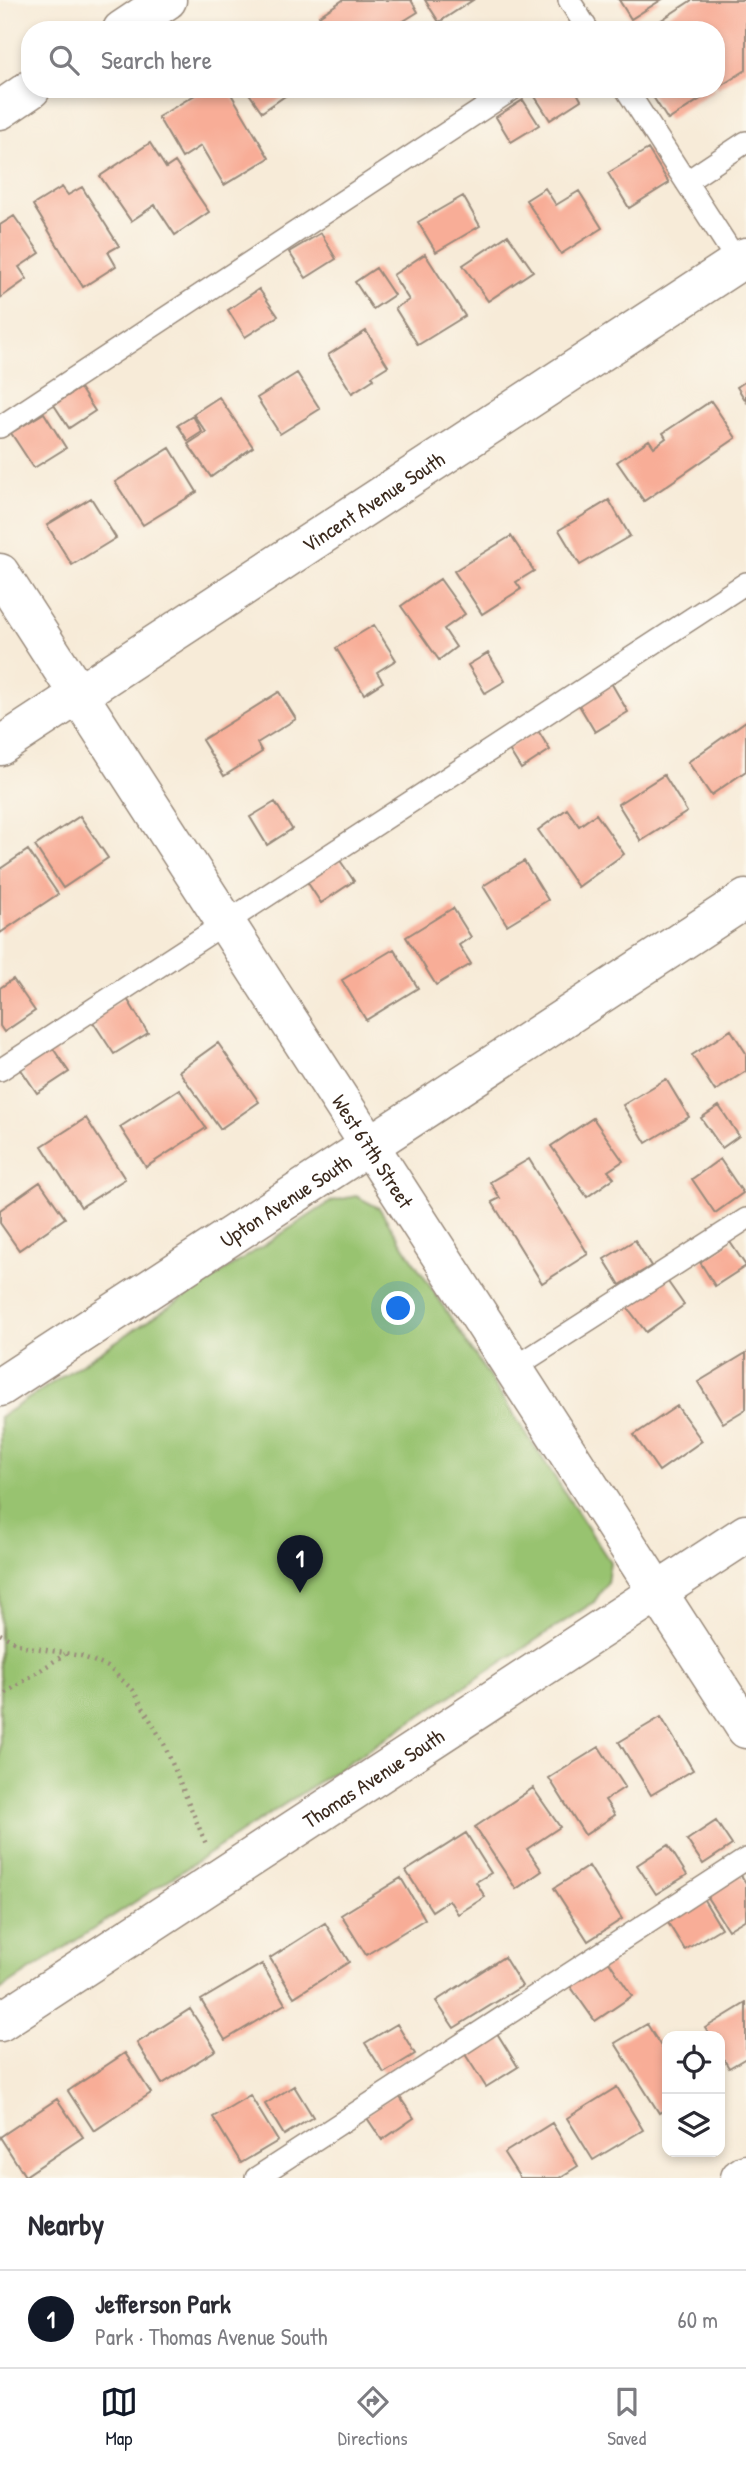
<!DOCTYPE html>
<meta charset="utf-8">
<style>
:root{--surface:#fff;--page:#f7f7f7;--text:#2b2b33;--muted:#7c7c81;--line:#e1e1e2;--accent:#111827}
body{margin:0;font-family:"Patrick Hand",sans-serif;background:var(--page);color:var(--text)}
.controls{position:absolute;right:21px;bottom:21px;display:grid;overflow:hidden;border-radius:14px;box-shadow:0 4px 10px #0003}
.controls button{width:63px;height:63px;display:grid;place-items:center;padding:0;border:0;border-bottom:2px solid var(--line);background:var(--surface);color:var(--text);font:35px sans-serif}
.you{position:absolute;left:399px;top:1309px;width:24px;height:24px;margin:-18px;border:5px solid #fff;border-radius:50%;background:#1a73e8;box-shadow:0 0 0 10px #1a73e833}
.badge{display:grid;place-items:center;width:46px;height:46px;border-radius:50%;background:var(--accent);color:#fff;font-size:23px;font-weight:700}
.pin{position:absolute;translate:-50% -58px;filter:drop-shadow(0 2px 4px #0008)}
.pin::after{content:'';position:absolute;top:37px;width:24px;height:21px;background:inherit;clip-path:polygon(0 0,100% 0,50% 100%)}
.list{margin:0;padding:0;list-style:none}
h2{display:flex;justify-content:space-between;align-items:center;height:91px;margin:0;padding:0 28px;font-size:30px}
h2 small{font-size:23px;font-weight:400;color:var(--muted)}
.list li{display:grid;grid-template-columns:46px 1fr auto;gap:21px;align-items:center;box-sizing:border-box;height:98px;padding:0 28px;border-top:2px solid var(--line)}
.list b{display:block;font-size:26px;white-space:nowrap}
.list p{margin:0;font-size:23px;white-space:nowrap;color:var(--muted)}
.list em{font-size:23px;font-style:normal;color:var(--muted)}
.icon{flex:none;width:38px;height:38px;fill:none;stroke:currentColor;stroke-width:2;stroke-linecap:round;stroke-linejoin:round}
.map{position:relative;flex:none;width:746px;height:2178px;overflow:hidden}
.search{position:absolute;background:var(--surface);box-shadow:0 4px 10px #0003;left:21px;right:21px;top:21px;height:77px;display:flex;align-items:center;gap:18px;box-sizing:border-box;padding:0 24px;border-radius:28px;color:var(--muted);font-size:26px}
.sheet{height:189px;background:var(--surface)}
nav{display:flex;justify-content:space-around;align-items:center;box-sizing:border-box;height:98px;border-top:2px solid var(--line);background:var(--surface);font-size:19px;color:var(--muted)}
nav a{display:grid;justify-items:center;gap:4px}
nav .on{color:var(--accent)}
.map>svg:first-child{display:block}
.green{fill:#98c370;stroke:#6a7647;stroke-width:2}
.building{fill:#f8ad97}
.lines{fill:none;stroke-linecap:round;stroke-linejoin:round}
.service-casing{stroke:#998a7b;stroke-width:24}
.minor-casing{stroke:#998a7b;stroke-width:41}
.path{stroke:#998a7b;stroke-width:4.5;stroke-dasharray:2 5;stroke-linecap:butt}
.service{stroke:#fff;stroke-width:21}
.minor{stroke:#fff;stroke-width:38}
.labels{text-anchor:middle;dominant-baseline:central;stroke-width:5;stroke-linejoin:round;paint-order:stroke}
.street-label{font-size:21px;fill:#3b2a1e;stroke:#fbf7ec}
</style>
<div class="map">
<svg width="746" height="2178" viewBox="0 0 746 2178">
<rect width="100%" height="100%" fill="#fbf7ec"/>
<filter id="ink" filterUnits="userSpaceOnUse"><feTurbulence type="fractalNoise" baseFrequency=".0143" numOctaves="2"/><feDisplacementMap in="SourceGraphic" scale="14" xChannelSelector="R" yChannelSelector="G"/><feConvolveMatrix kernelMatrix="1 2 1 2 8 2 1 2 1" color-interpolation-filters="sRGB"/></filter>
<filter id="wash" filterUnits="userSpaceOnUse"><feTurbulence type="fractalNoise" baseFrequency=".00686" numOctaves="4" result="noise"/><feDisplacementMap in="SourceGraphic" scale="28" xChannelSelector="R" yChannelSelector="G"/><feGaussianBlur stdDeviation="1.57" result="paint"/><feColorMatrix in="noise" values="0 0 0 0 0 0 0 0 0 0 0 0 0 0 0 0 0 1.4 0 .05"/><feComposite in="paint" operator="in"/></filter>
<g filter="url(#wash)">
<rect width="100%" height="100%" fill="#f7ebd8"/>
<path class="green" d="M356,1196L379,1208L610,1562L607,1583L594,1602L0,1990V1417L332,1201Z"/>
<g id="blocks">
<path class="building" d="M343,0H411L418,12L389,30H328L319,16Z
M425,0H473L439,22Z
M619,0H661L631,19Z
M692,0H746V70L716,89V30H646Z
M205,89H228L269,158L224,185L201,146L182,158L158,117Z
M246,89H295L262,112Z
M544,89H575L581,100L550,120L534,95Z
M648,89H716L668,120Z
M523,100L539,125L511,142L496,117Z
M150,143L166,168L175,162L209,212L175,235L155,205L131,221L100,176Z
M648,149L669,183L629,208L608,173Z
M62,187L68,195L82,187L119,246L108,252L116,266L83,287L33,205Z
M545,188L556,205L579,191L602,228L561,254L526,200Z
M463,196L480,226L436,252L418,222Z
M14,216L40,253L19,267L27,279L0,298V225Z
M321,233L336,259L306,278L289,252Z
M508,235L533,271L488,301L463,265Z
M425,254L465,316L418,345L395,308L409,300L393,275Z
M376,268L394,295L373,309L355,282Z
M259,289L278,316L245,337L228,310Z
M366,331L388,366L372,376L374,379L352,393L328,355Z
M297,373L320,409L280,434L257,398Z
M746,381V401L737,387Z
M80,388L95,411L69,428L54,405Z
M219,397L253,447L211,477L188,444L206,432L193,414Z
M711,401L736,438L644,501L617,462L649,440L654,447L666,438L663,433Z
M44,413L66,448L34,468L11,433Z
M193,416L202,432L188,441L178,425Z
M170,448L197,492L143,525L115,482Z
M91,498L116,538L72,565L47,525Z
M609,500L630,536L580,565L559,530Z
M511,536L534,571L516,582L521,589L482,614L454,571Z
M440,579L465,614L444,629L456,647L439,660L401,606Z
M374,625L396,660L377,672L383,682L364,694L336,648Z
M488,653L505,681L485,693L468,665Z
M610,681L628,712L595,732L576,700Z
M279,692L296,719L257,743L262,752L224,776L202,740Z
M746,721V771L711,795L688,762Z
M537,729L550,750L521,769L508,748Z
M664,775L687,812L641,841L618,804Z
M275,802L292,829L267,845L250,817Z
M567,809L579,826L596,814L624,854L578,887L538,830Z
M80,816L108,858L63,888L35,846Z
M28,850L58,894L0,933V869Z
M339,859L354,881L321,903L306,880Z
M524,861L548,900L507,925L483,886Z
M453,908L471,937L459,945L471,964L436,985L406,937Z
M394,949L418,988L366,1020L342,980Z
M13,979L35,1011L4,1032L0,1026V988Z
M126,997L148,1033L114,1054L91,1019Z
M731,1030L746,1053V1071L715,1091L692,1055Z
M218,1043L259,1102L220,1129L179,1071Z
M52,1047L69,1072L37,1093L20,1068Z
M666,1079L689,1117L646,1143L623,1105Z
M179,1089L206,1128L146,1167L120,1127Z
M719,1106L739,1136L722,1148L701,1118Z
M86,1118L125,1179L81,1207L42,1146Z
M593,1118L623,1161L608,1171L614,1178L587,1197L551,1146Z
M529,1159L588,1254L542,1283L492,1202L500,1198L490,1182Z
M720,1159L743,1193L715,1213L692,1179Z
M40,1182L65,1218L19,1250L0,1223V1210Z
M635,1240L651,1266L620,1285L604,1259Z
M730,1242L746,1266L715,1286L700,1262Z
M666,1279L684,1305L646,1332L627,1307Z
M746,1353V1409L723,1423L698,1382Z
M677,1406L702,1441L659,1471L634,1435Z
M661,1717L693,1770L651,1795L619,1742Z
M599,1747L625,1787L605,1800L615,1815L585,1835L549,1778Z
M533,1788L560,1827L527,1849L542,1871L516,1889L475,1827Z
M716,1821L732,1845L703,1864L687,1840Z
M466,1833L491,1873L476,1882L485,1897L458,1914L449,1900L432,1911L406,1871Z
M668,1845L687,1875L656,1894L637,1865Z
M589,1866L622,1919L588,1941L554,1888Z
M739,1872L746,1883V1919L728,1930L705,1894Z
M401,1878L425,1919L366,1955L341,1915Z
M701,1895L721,1928L685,1950L665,1918Z
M325,1923L349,1962L294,1997L270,1958Z
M504,1957L522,1986L454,2028L436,2001Z
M606,1957L632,1996L595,2021L568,1983Z
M262,1964L285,2004L225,2040L201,2000Z
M746,2003V2058L729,2068L720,2053V2036H710L705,2028Z
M190,2009L216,2050L162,2084L137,2043Z
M397,2024L415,2054L384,2073L365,2043Z
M647,2024L667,2056V2108L659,2113L615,2043Z
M495,2030L518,2067L486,2087L463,2051Z
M125,2053L151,2093L94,2131L68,2091Z
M294,2086L313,2117L284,2135L265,2104Z
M617,2087L643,2130L593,2160L567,2118Z
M397,2093L414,2118L382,2140L365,2115Z
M250,2095L278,2141L241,2163L213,2117Z
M57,2099L83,2137L25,2176L0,2137Z
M552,2123L578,2166L559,2178H520L504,2153Z"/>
</g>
</g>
<g filter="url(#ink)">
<use href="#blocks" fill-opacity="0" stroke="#998a7b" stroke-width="2"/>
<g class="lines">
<g class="service-casing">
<path id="service" d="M569,0L588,30
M626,89L743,270
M686,182L746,142
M0,427L513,89
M0,1070L746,583
M514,1368L746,1219
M256,2178L746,1859"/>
</g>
<g class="minor-casing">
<g id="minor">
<path d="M122,30L167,0"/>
<path d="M0,110L31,89"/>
<path id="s1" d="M0,573L746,1729"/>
<path id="s2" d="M0,746L746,257"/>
<path id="s3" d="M0,1387L746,899"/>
<path id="s4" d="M0,2022L746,1534"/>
<path d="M740,2178L746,2174"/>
</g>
</g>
<path class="path" d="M0,1634L23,1646L81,1656L108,1667L133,1690L164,1744L206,1844
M0,1697L65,1654"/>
<use href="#service" class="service"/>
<use href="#minor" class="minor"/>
</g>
</g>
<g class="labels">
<g class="street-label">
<text stroke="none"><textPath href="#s2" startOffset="446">Vincent Avenue South</textPath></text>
<text stroke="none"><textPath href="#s1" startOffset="688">West 67th Street</textPath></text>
<text stroke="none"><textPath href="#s3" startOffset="341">Upton Avenue South</textPath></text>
<text stroke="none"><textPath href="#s4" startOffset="446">Thomas Avenue South</textPath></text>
</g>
</g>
</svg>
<div class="controls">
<button><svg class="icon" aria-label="locate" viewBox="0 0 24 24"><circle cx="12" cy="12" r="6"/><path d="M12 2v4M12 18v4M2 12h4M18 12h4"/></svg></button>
<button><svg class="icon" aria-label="layers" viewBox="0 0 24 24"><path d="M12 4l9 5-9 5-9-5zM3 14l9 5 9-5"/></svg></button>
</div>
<div class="you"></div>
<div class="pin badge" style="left:300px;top:1593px">1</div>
<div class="search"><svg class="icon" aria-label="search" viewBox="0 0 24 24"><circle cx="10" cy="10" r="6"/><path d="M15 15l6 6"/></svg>Search here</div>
</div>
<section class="sheet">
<h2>Nearby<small></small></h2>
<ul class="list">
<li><span class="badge">1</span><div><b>Jefferson Park</b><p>Park · Thomas Avenue South</p></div><em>60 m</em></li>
</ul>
</section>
<nav>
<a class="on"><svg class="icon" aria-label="map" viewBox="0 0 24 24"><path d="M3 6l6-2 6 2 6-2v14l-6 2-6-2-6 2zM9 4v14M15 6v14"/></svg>Map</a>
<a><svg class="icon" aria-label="directions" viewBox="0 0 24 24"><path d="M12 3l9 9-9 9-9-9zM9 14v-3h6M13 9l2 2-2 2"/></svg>Directions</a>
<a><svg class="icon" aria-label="saved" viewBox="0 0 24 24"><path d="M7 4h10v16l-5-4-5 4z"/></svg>Saved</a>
</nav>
